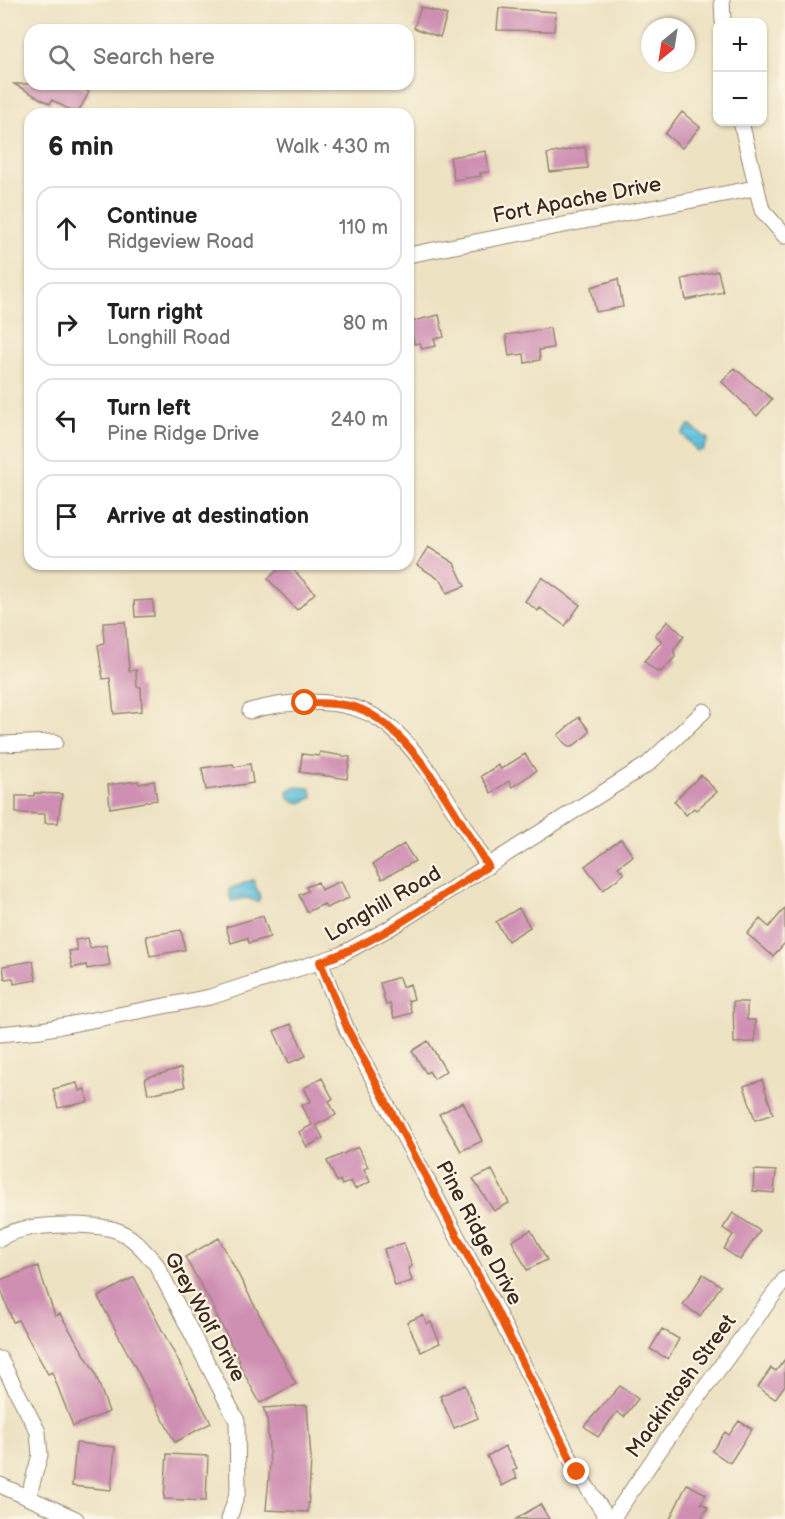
<!DOCTYPE html>
<meta charset="utf-8">
<style>
:root{--surface:#fff;--page:#f6f6f6;--text:#222;--muted:#767676;--line:#e0e0e0}
body{margin:0;font-family:"Balsamiq Sans",sans-serif;background:var(--page);color:var(--text)}
.controls{position:absolute;right:18px;top:18px;display:grid;overflow:hidden;border-radius:12px;box-shadow:0 2px 4px #0004}
.controls button{width:54px;height:54px;display:grid;place-items:center;padding:0;border:0;border-bottom:2px solid var(--line);background:var(--surface);color:var(--text);font:30px sans-serif}
.compass{position:absolute;left:641px;top:18px;width:54px;height:54px;border-radius:50%;background:var(--surface);box-shadow:0 2px 4px #0004;rotate:210deg}
.stop{position:absolute;width:18px;height:18px;margin:-14px;border:4px solid #ea580c;border-radius:50%;background:#fff}
.stop.end{background:#ea580c;border-color:#fff;box-shadow:0 2px 6px #0008}
.list{margin:0;padding:0;list-style:none}
h2{display:flex;justify-content:space-between;align-items:center;height:78px;margin:0;padding:0 24px;font-size:26px}
h2 small{font-size:20px;font-weight:400;color:var(--muted)}
.list li{display:grid;grid-template-columns:39px 1fr auto;gap:18px;align-items:center;box-sizing:border-box;height:84px;margin:0 12px 12px;padding:0 12px;border:2px solid var(--line);border-radius:18px}
.list b{display:block;font-size:22px;white-space:nowrap}
.list p{margin:0;font-size:20px;white-space:nowrap;color:var(--muted)}
.list em{font-size:20px;font-style:normal;color:var(--muted)}
.icon{flex:none;width:33px;height:33px;fill:none;stroke:currentColor;stroke-width:2;stroke-linecap:round;stroke-linejoin:round}
.map{position:relative;flex:none;width:785px;height:1519px;overflow:hidden}
.search{position:absolute;background:var(--surface);box-shadow:0 2px 4px #0004;left:24px;top:24px;width:390px;height:66px;display:flex;align-items:center;gap:15px;box-sizing:border-box;padding:0 21px;border-radius:18px;color:var(--muted);font-size:22px}
.panel{position:absolute;background:var(--surface);box-shadow:0 2px 4px #0004;left:24px;top:108px;width:390px;height:462px;border-radius:18px}
.map>svg:first-child{display:block}
.water{fill:url(#water-rules);stroke:#4e787e;stroke-width:1.5}
.building{fill:#cf8fb3}
.lines{fill:none;stroke-linecap:round;stroke-linejoin:round}
.street-casing{stroke:#948670;stroke-width:17}
.street{stroke:#fff;stroke-width:15}
.route{stroke:#ea580c;stroke-width:8}
.labels{text-anchor:middle;dominant-baseline:central;stroke-width:4.5;stroke-linejoin:round;paint-order:stroke}
.street-label{font-size:21px;fill:#3b2a1e;stroke:#fcf5e5}
</style>
<div class="map">
<svg width="785" height="1519" viewBox="0 0 785 1519">
<defs>
<pattern id="water-rules" width="6" height="5" patternUnits="userSpaceOnUse" patternTransform="scale(1.5)"><rect width="6" height="5" fill="#61c5df"/><path d="M0 2.5h6" fill="none" stroke="#55a9bf"/></pattern>
</defs>
<rect width="100%" height="100%" fill="#fcf5e5"/>
<filter id="ink" filterUnits="userSpaceOnUse"><feTurbulence type="fractalNoise" baseFrequency=".0167" numOctaves="2"/><feDisplacementMap in="SourceGraphic" scale="12" xChannelSelector="R" yChannelSelector="G"/><feConvolveMatrix kernelMatrix="1 2 1 2 8 2 1 2 1" color-interpolation-filters="sRGB"/></filter>
<filter id="wash" filterUnits="userSpaceOnUse"><feTurbulence type="fractalNoise" baseFrequency=".008" numOctaves="4" result="noise"/><feDisplacementMap in="SourceGraphic" scale="24" xChannelSelector="R" yChannelSelector="G"/><feGaussianBlur stdDeviation="1.35" result="paint"/><feColorMatrix in="noise" values="0 0 0 0 0 0 0 0 0 0 0 0 0 0 0 0 0 1.4 0 .05"/><feComposite in="paint" operator="in"/></filter>
<g filter="url(#wash)">
<rect width="100%" height="100%" fill="#ede2c2"/>
<path class="water" d="M689,425L708,439L703,450L697,451L682,434Z
M294,787L310,788L313,797L301,803L291,800L287,792Z
M253,880L260,897L258,902L246,898L231,901L229,889Z"/>
<g id="blocks">
<path class="building" d="M421,7L447,15L440,37L414,28Z
M499,8L556,12L554,31L497,30Z
M14,84H74L89,92L77,114L52,100L50,104Z
M682,112L700,127L682,148L665,134Z
M585,147L588,168L550,172L547,154Z
M486,151L489,172L480,173L481,176L454,180L450,157Z
M718,271L723,292L686,300L682,279Z
M618,279L623,307L596,312L591,287Z
M439,315L444,337L434,339L436,346L422,349L420,343L414,344L409,322Z
M550,328L553,348L539,350L540,360L525,363L524,354L509,356L506,335Z
M734,368L772,399L757,416L722,382Z
M428,547L454,563L465,586L447,593L442,581L417,565Z
M284,564H288L315,593L297,610L268,579Z
M542,577L580,605L565,626L540,608L538,611L525,601Z
M153,600L154,616L135,617L134,601Z
M668,621L684,636L674,649L675,657L661,672L659,670L657,672L644,661L662,641L655,635Z
M125,622L129,671L136,670L137,687H141L142,711L114,714L110,678L103,679L98,645L104,643L103,623Z
M579,717L589,730L588,734L572,747H568L558,735Z
M320,752L350,757L347,779L300,772L302,754L319,756Z
M525,754L536,771L512,787L509,781L491,793L481,776L498,765L501,769Z
M233,764L234,767L250,764L253,783L206,790L202,768Z
M701,775L717,792L696,810L694,808L686,815L674,801Z
M138,781L139,784L154,781L157,800L110,808L108,785Z
M34,793L62,794L58,823H45V814L16,813V796H34Z
M621,839L633,856L618,867L624,874L603,890L585,866Z
M404,844L415,861L382,879L373,864Z
M341,881L349,898L326,908L324,904L307,912L299,895L308,891L306,887L318,882L321,890Z
M519,908L530,927L508,941L496,922Z
M785,908V943L773,956L747,934L760,919L769,927Z
M263,916L270,937L249,943L247,938L231,943L226,927Z
M181,930L185,950L150,956L146,936Z
M88,938L90,948L106,945L110,965L87,969L86,965L72,968L69,951L77,950L75,940Z
M33,961L36,980L14,984L13,978L5,979L3,966Z
M399,977L402,987L410,984L414,999L408,1001L412,1013L394,1018L390,1004L386,1005L380,983Z
M733,1002H747V1020H755V1042L734,1043Z
M291,1024L306,1056L289,1063L274,1031Z
M428,1041L446,1071L434,1079L429,1071L426,1073L412,1051Z
M181,1068L185,1087L148,1094L145,1078Z
M322,1078L333,1099L329,1101L336,1115L316,1125L323,1138L307,1147L299,1132L312,1125L302,1105L311,1101L304,1088Z
M762,1080L773,1114L755,1120L744,1086Z
M77,1083L79,1091L85,1089L88,1102L58,1108L53,1089Z
M463,1102L482,1141L461,1151L439,1114Z
M358,1147L368,1167L364,1169L370,1182L355,1189L351,1181L342,1185L340,1180L337,1182L327,1161Z
M492,1170L509,1203L494,1211L473,1179Z
M754,1170L776,1171L774,1193L753,1191Z
M733,1213L760,1231L740,1260L724,1249L733,1235L723,1228Z
M531,1230L547,1260L527,1270L512,1241Z
M219,1238L296,1384L260,1403L238,1362L240,1361L214,1311L215,1310L185,1257Z
M404,1243L412,1266L408,1268L412,1281L395,1286L384,1249Z
M38,1266L55,1316L60,1314L94,1370L109,1412L73,1426L52,1372L48,1374L18,1320L13,1322L0,1287V1280Z
M703,1274L721,1286L700,1316L683,1305Z
M134,1277L211,1423L175,1442L98,1297Z
M423,1315L427,1324L431,1322L440,1343L421,1352L407,1322Z
M662,1329L679,1339L668,1359L650,1349Z
M785,1359V1385L775,1399L758,1387L771,1368L776,1371Z
M465,1385L478,1418L454,1428L440,1396Z
M620,1386L638,1399L624,1417L617,1412L598,1437L584,1426Z
M307,1405L311,1458L308,1512L266,1510L270,1465L267,1416L263,1408Z
M739,1421L752,1429L730,1463L712,1451L725,1432L729,1435Z
M76,1443L115,1447L111,1490L72,1486Z
M505,1446L517,1468L513,1471L517,1478L502,1486L487,1456Z
M167,1454L208,1456L206,1501L164,1499Z
M687,1484L706,1494L701,1503L708,1507L701,1519H670Z
M540,1504L549,1519H516Z"/>
</g>
</g>
<g filter="url(#ink)">
<use href="#blocks" fill-opacity="0" stroke="#948670" stroke-width="1.5"/>
<g class="lines">
<g class="street-casing">
<path id="street" d="M722,0L723,22
M741,122L762,210L785,236
M408,255L755,188
M250,711C289,700 343,696 379,719C421,745 461,824 488,866
M0,744L55,742
M320,962L347,1030L490,1298L577,1472L608,1519
M0,1034L41,1030L210,997L340,955L390,928L648,764L704,711
M0,1239C18,1222 95,1222 118,1231C134,1237 145,1252 156,1264L237,1421L238,1491L229,1519
M0,1359L38,1432L40,1455L28,1498
M0,1485L76,1519
M612,1519L668,1438L785,1279"/>
</g>
<use href="#street" class="street"/>
</g>
</g>
<g class="lines" filter="url(#ink)">
<path class="route" d="M305,703C321,703 339,703 355,707C411,725 457,818 488,866C434,900 381,941 320,962L348,1030L490,1298L577,1472"/>
</g>
<g class="labels">
<g class="street-label">
<text transform="translate(577 200) rotate(-11)">Fort Apache Drive</text>
<text transform="translate(383 904) rotate(-30)">Longhill Road</text>
<text transform="translate(479 1233) rotate(62)">Pine Ridge Drive</text>
<text transform="translate(205 1317) rotate(61)">Grey Wolf Drive</text>
<text transform="translate(681 1386) rotate(-54)">Mackintosh Street</text>
</g>
</g>
</svg>
<div class="controls">
<button>+</button>
<button>−</button>
</div>
<svg class="compass" viewBox="-18 -18 36 36"><path d="M0-13l5 13h-10z" fill="#e53935"/><path d="M0 13l5-13h-10z" fill="#767676"/></svg>
<div class="stop" style="left:305px;top:703px"></div>
<div class="stop end" style="left:577px;top:1472px"></div>
<div class="search"><svg class="icon" aria-label="search" viewBox="0 0 24 24"><circle cx="10" cy="10" r="6"/><path d="M15 15l6 6"/></svg>Search here</div>
<section class="panel">
<h2>6 min<small>Walk · 430 m</small></h2>
<ul class="list">
<li><svg class="icon" aria-label="ahead" viewBox="0 0 24 24"><path d="M12 20V5M6 11l6-6 6 6"/></svg><div><b>Continue</b><p>Ridgeview Road</p></div><em>110 m</em></li>
<li><svg class="icon" aria-label="right" viewBox="0 0 24 24"><path d="M7 20v-9h11M14 6l5 5-5 5"/></svg><div><b>Turn right</b><p>Longhill Road</p></div><em>80 m</em></li>
<li><svg class="icon" aria-label="left" viewBox="0 0 24 24"><path d="M17 20v-9H6M10 6l-5 5 5 5"/></svg><div><b>Turn left</b><p>Pine Ridge Drive</p></div><em>240 m</em></li>
<li><svg class="icon" aria-label="arrive" viewBox="0 0 24 24"><path d="M6 21V4h12l-3 4 3 4H6"/></svg><div><b>Arrive at destination</b></div></li>
</ul>
</section>
</div>
